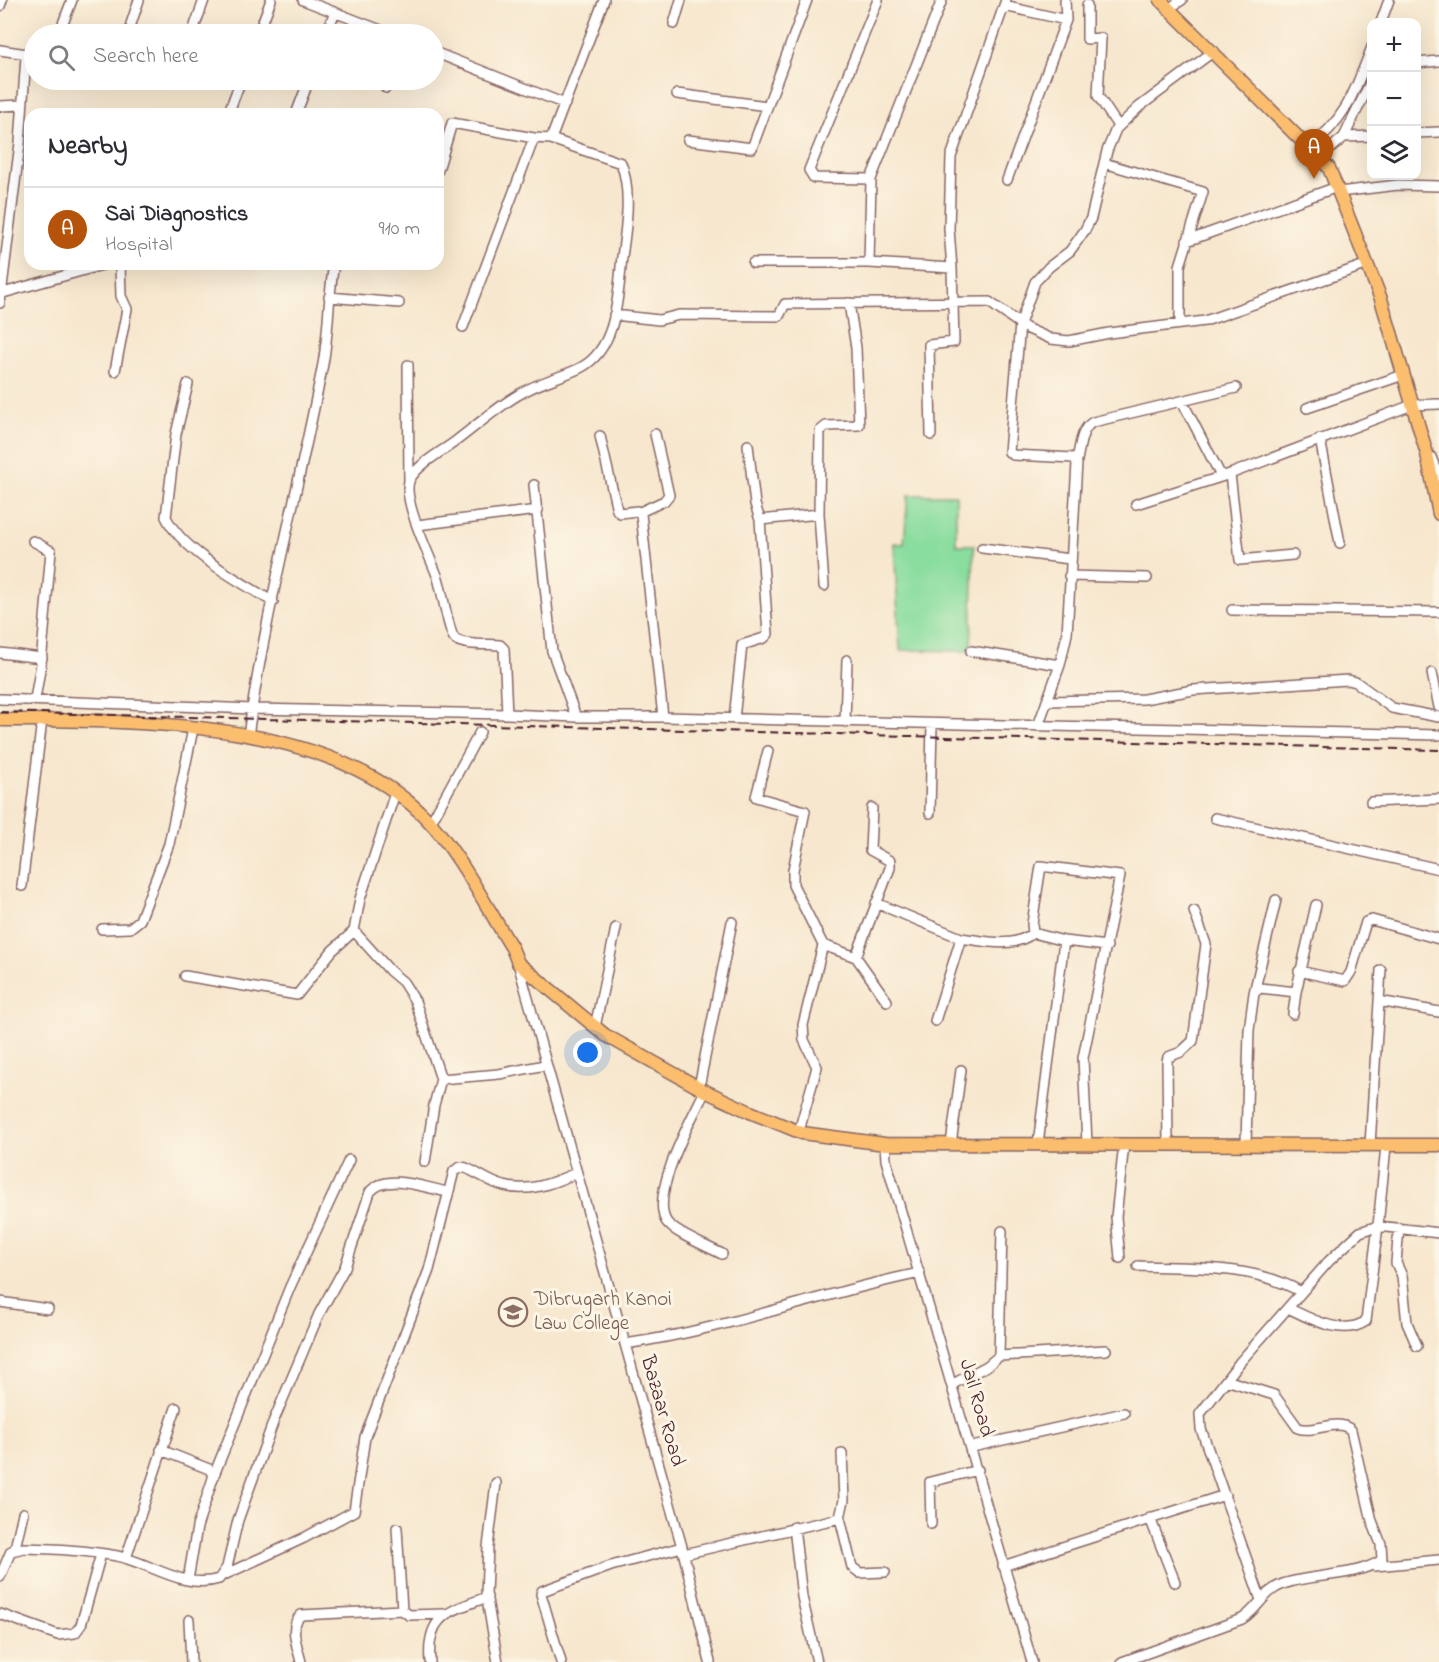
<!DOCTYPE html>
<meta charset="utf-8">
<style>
:root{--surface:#fff;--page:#f7f7f7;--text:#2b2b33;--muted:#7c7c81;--line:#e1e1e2;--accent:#b45309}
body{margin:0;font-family:"Indie Flower",sans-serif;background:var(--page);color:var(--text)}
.controls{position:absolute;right:18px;top:18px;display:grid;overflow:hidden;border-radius:12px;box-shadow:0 6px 24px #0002}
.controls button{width:54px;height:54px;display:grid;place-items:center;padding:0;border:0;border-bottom:2px solid var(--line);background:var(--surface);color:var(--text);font:30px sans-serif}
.you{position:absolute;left:588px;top:1053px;width:21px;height:21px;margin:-15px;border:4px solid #fff;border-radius:50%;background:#1a73e8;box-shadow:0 0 0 9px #1a73e833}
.badge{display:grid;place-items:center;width:39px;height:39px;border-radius:50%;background:var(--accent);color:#fff;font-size:20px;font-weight:700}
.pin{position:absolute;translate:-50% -50px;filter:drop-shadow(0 2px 3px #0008)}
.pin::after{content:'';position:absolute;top:32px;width:21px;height:18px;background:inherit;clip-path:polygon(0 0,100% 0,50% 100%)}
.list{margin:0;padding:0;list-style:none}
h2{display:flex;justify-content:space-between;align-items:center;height:78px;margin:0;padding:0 24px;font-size:26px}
h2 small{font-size:20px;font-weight:400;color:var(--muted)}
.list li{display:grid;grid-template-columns:39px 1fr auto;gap:18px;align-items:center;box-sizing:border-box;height:84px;padding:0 24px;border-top:2px solid var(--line)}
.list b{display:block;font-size:22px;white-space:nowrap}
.list p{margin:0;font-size:20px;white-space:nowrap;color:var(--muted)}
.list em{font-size:20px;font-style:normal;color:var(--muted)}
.icon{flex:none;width:33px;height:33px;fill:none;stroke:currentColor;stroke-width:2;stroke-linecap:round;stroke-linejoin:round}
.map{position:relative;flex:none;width:1439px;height:1662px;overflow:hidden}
.search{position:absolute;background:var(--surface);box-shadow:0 6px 24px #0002;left:24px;top:24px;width:420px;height:66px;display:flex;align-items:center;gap:15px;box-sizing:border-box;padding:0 21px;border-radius:33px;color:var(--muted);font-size:22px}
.panel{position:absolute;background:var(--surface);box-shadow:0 6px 24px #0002;left:24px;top:108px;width:420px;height:162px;border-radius:18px}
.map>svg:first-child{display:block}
.green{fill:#89dd9e;stroke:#6a7e64;stroke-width:1.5}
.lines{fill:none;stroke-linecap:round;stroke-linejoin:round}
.minor-casing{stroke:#876564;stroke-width:12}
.major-casing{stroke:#876564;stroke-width:15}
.minor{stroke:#fff;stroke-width:9}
.major{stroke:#fbbd6e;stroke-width:12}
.rail{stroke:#4a1f2b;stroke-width:2;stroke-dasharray:9 4.5;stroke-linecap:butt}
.labels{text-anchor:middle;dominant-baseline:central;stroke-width:6;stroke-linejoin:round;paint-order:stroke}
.education-label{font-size:21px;fill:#785e54;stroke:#fcf5e5;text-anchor:start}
.street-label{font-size:21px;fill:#4a1f2b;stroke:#fcf5e5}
</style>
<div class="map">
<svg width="1439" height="1662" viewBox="0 0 1439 1662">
<rect width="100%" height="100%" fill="#fcf5e5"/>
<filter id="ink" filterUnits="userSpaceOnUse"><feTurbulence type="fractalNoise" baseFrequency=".0167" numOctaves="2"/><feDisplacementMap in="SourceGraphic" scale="12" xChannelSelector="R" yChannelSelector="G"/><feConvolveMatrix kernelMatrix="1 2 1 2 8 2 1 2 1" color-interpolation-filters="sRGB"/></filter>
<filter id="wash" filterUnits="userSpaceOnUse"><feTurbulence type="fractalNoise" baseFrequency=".008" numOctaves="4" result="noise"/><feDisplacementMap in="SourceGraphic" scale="24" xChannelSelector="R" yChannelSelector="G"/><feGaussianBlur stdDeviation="1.35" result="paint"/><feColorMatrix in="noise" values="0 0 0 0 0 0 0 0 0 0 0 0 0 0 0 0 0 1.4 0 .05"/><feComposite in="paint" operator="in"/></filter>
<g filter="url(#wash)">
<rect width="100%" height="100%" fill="#f7e7ce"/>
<path class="green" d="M908,495H956V545H974L971,651L900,650L894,543L904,544Z"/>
</g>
<g filter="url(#ink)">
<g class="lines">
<g class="minor-casing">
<path id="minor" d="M303,0L391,34
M604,0L551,139L621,163C632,191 626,228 622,257C618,293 618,349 580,368C560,378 538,382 518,395C496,408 476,426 456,441C443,451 418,464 410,479C400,497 431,558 438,578C442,590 449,634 455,639C464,646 488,644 500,645L504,649L507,714L576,717H663L1439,735
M1087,5V39L1101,38L1098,96L1118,126
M0,6L2,0
M1004,6L1066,20
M1168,9L1182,0
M1381,22L1389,0
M131,24L139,0
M674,24L681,0
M59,34L72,0
M192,34L204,0
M258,34L271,0
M326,34L335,12
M0,50L27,54
M434,52L565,104
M1416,63L1439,61
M386,88L389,80
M677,94L767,106
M0,106L22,105
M228,114L241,80
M296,114L309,80
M1416,133L1439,132
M1344,137L1372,136
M688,140L752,148L807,0
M1309,147C1347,119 1355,90 1372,47
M1320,158L1344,137L1372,79
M1104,163L1203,192L1180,266V324
M438,170L452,123L534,138L551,139
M871,179L814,178L809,170L878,0
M1007,180L1066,20L1065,0
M1339,192L1398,185L1439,186
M1187,241L1337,187
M753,263H869L952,268L949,229L951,157L1006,0
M869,263L871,179L942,0
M3,293L106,264
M329,297L399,303
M0,303L20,143L26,56L34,53
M614,315L659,320L679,315L779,316L785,304L989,302L1026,328L1051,339L1069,341L1109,333L1205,321L1368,264
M463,327L534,138
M408,365L409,480
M115,371L127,309L121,296L120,264
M188,384L176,434L166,517C183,552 240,581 273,602
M1182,401L1221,476
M1307,408L1403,375
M931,435L929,345L954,342L952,268
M600,436L617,510L620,513L637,511L641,514L663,717
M1320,439L1340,543
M1431,457L1439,478
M1077,460C1080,447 1081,428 1093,422L1236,388
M1230,474L1240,560L1293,555
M534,485L552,651L576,717
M1136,504L1230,474L1412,405L1439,404
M640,512L664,501L669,495L655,434
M760,520L819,514
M417,525L538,510
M33,541L51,551L41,664L35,699
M982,548L1070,559
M1069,576L1147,578
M824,586L819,514L820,431L826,426L859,425L856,348L849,303
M1232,610L1439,612
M971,651L1060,665
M0,653L42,658
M1432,673L1439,707
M0,699L253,709L507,714
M1047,701L1144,699L1193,690L1348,680L1356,682L1392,708L1439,717
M734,719L742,645L764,638L768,634L760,520L755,504L748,445
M845,722L847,660
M1038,726L1060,665L1067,634L1077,463L1074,458L1013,455L1009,452L1020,324L1035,282L1049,267L1070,251L1085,230L1091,218L1107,151L1116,129L1139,107L1214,51
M248,736C265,611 299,488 323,364C329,331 328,297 334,264
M768,751L756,797L805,811L793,870V885L823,945L803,1025L804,1040L817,1067L799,1131
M1371,802L1439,799
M930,813L932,724
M1215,818L1439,869
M430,824L480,732
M22,886L42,720
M876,903L961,938
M102,929L130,928L140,920L169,844L193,729
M354,931L360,899L395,793
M823,945L856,957L890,868V861L870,850L872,808
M856,957L887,1001
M518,963L682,1547L710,1662
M1299,971L1345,981L1351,972L1366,922L1372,920L1439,939
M185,976L297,995L332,951L354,931L390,971L403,982L415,1001L441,1079L434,1105L425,1162
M1254,993L1276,900
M1379,1001L1439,1012
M1293,1014L1296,992
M935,1021L961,938C985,941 1013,949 1033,933
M595,1027L616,928
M441,1079L499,1074L545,1065
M699,1087L732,922
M705,1091C692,1118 650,1193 666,1221C673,1233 709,1247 722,1254
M885,1144L886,1160L1032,1662
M951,1144L961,1070
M1038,1144L1064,941
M1087,1144L1083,1058L1120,876L1041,866L1032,924L1033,933L1064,941L1107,946
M1168,1144L1167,1062L1168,1057L1181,1052L1193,1041L1194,1034L1206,944L1194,911
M1246,1144L1249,1030L1254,993L1260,988L1296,992L1316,905
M1370,1145L1381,970
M1386,1146L1378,1226L1439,1233
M1399,1228L1396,1263L1402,1276L1407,1323L1417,1346
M1120,1258L1116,1217L1124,1144
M1138,1266C1192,1268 1253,1264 1301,1292
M0,1302L48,1309
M625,1344C725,1330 821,1293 920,1273
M999,1356L1106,1350
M953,1384L987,1366L999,1356L1002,1231
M972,1447L1124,1413
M161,1450L209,1469L214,1475L197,1527L188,1580
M842,1453L844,1500L840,1518L852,1567L860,1573L885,1572
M214,1475L290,1287L349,1160
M496,1483L488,1547L486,1594L498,1662
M1150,1518L1175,1582
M931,1524L930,1482L978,1470
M794,1527L802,1597L817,1662
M397,1528L402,1610L409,1615L444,1614
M15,1548L23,1513
M684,1554L840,1518
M126,1558L176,1408
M1003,1566L1225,1495
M1375,1566L1439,1560
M224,1575L304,1538L354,1511L365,1437L429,1270L454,1171L461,1167L466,1168C478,1173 491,1183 504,1186C529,1193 553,1183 576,1173
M0,1577L11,1551L24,1548C55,1549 87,1550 117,1556C151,1563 184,1590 219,1579L227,1567L238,1520L274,1420L319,1314L345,1267L370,1192C385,1172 427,1188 447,1192
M1261,1600L1201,1429L1200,1414L1240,1362L1329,1261L1360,1232L1378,1226L1366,1321C1343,1337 1311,1319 1288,1308
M0,1614L58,1635L75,1633L81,1625L101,1554
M189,1620L191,1662
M301,1662C298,1648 288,1626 301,1615L402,1610
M430,1662C426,1614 449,1612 487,1597
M561,1662L541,1594L542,1591L611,1566L682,1547
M1122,1662L1242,1619C1258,1609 1264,1591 1283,1584C1315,1573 1353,1578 1382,1560L1381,1544L1372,1521L1351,1430C1337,1417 1315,1434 1298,1428L1274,1395L1226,1380"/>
</g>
<g class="major-casing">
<path id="major" d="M1160,0L1329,168L1381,299L1427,454L1439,514
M0,720C131,721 325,717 424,816C457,849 487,908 512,948L518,963L605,1035L705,1091L750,1112L802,1133L885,1144L1439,1145"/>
</g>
<use href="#minor" class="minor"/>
<use href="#major" class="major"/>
<path class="rail" d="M0,712L1439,750"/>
</g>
</g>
<defs>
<g id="university-ring" transform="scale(1.5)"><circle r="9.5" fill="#fcf5e5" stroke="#8d6e63" stroke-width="1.5"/><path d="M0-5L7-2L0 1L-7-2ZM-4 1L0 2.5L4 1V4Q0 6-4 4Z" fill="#8d6e63"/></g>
</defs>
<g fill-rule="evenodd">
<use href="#university-ring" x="513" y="1312"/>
</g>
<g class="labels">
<g class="education-label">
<text x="534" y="1300">Dibrugarh Kanoi<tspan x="534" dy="24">Law College</tspan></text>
</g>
<g class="street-label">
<text transform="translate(976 1398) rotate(74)">Jail Road</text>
<text transform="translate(662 1411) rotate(74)">Bazaar Road</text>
</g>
</g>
</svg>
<div class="controls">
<button>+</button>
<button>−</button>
<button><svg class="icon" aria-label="layers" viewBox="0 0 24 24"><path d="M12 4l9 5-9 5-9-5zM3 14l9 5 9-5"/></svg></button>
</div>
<div class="you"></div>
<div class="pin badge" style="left:1314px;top:179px">A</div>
<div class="search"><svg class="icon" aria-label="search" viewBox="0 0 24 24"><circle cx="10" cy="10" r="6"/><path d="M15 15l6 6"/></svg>Search here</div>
<section class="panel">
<h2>Nearby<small></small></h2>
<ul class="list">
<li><span class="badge">A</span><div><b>Sai Diagnostics</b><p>Hospital</p></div><em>910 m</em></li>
</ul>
</section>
</div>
